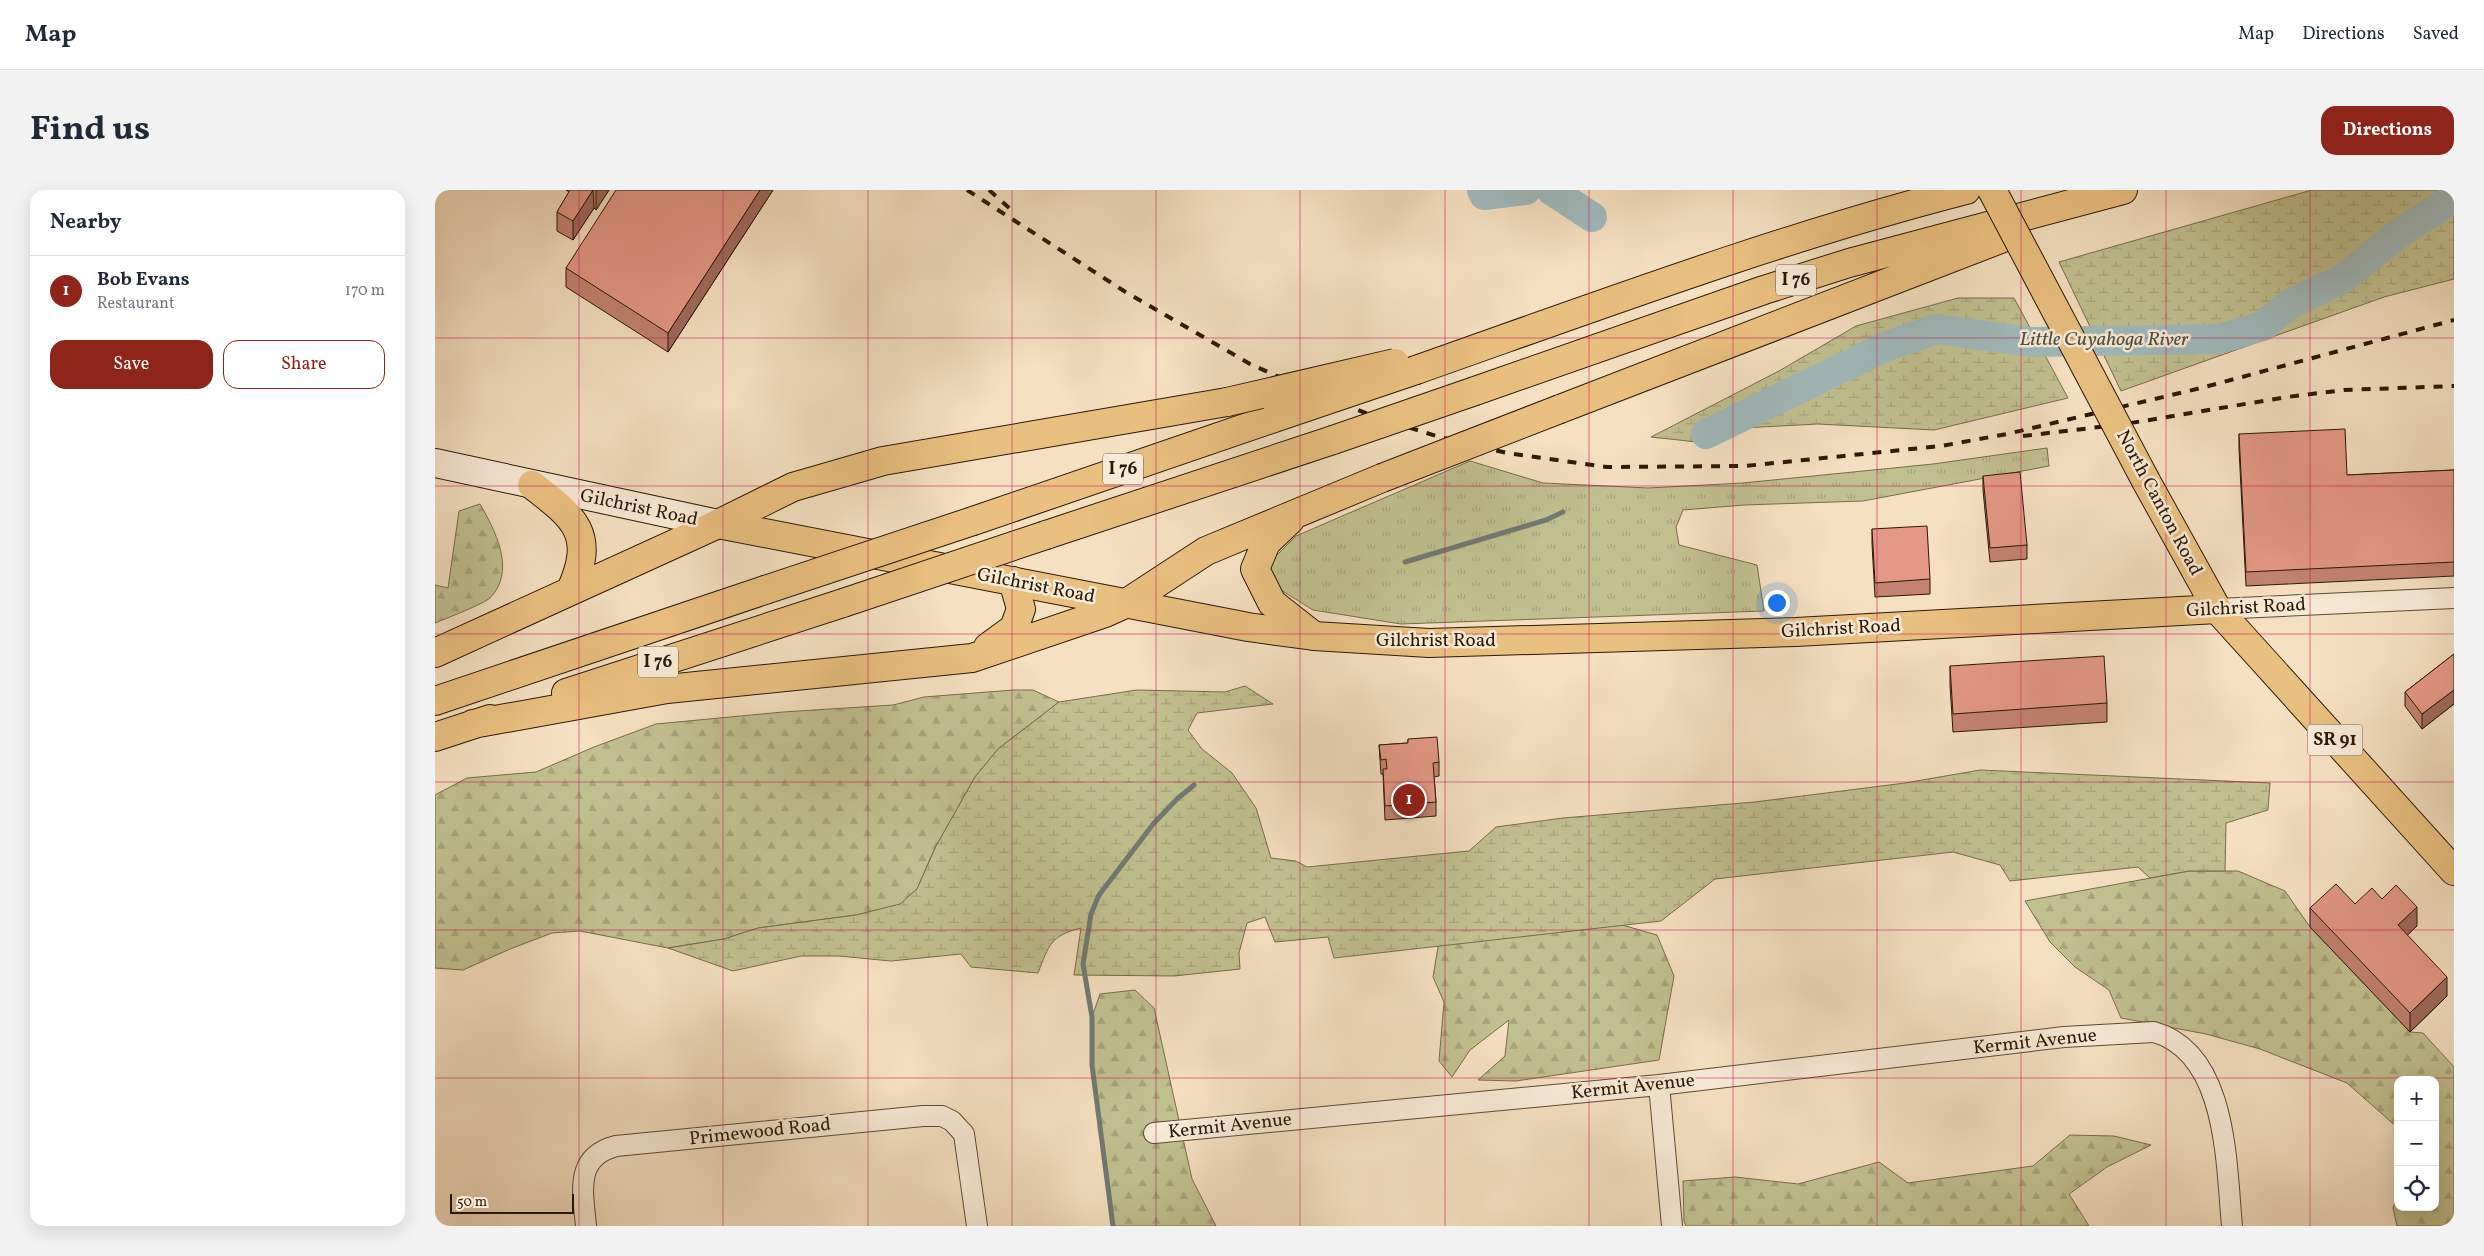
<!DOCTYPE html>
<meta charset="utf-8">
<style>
:root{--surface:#fff;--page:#f2f2f3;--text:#1f2937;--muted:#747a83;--line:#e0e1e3;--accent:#8f2418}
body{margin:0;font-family:Vollkorn,serif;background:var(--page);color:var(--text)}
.controls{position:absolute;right:15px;bottom:15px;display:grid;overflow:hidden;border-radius:10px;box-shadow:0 5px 20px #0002}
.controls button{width:45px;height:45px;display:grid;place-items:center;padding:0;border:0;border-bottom:1px solid var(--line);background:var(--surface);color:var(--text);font:25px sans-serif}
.scale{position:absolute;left:15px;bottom:12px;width:124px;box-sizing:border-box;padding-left:5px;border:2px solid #2a1906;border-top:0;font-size:14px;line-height:18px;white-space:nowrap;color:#2a1906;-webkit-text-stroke:4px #f8ebd7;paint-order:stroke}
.you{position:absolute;left:1341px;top:412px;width:18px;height:18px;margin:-12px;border:4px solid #fff;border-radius:50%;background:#1a73e8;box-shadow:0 0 0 8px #1a73e833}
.badge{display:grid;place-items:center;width:32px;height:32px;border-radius:50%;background:var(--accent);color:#fff;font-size:16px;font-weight:700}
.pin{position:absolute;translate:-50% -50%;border:2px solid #fff;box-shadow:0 1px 5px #0006}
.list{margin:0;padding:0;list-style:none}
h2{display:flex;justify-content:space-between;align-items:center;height:65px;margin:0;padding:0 20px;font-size:21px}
h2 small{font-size:16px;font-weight:400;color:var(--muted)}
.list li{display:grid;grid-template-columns:32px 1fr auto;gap:15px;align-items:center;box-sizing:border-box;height:70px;padding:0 20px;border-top:1px solid var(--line)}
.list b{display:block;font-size:19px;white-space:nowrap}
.list p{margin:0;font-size:16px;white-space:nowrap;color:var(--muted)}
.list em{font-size:16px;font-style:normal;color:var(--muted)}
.actions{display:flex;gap:10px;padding:15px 20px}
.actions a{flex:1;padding:11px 0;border:1px solid var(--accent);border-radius:15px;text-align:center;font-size:18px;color:var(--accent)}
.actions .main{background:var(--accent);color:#fff}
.icon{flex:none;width:28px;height:28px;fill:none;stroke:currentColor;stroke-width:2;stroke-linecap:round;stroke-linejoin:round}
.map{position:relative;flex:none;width:2019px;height:1036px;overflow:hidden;border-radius:15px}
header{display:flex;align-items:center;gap:30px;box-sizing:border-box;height:70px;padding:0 25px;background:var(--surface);border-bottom:1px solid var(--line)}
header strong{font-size:24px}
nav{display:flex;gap:28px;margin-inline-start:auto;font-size:18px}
.intro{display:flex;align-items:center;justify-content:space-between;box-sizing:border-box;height:120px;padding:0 30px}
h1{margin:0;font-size:35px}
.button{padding:12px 22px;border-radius:15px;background:var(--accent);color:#fff;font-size:18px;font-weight:700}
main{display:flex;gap:30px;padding:0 30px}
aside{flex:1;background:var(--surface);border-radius:15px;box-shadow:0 5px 20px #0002}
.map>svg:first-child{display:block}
.grass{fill:url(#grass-tufts);stroke:#766d4a}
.forest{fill:url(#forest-firs);stroke:#766d4a}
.wetland{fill:url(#wetland-marsh);stroke:#766d4a}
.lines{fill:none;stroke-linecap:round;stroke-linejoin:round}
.stream{stroke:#717a74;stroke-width:5}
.river{stroke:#a0babd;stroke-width:30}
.minor-casing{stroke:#5d4b35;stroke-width:22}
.secondary-casing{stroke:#2a1906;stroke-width:30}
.primary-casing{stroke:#2a1906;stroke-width:30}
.motorway-casing{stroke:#2a1906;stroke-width:30}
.minor{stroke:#f8ebd7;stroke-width:20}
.secondary{stroke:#f8ebd7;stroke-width:28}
.primary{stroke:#eac080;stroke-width:28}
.motorway{stroke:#eac080;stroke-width:28}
.rail{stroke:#2a1906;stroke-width:4;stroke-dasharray:9 9;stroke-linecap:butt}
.primary-bridge-casing{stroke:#2a1906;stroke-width:30;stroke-linecap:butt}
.motorway-bridge-casing{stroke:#2a1906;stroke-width:30;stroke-linecap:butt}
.primary-bridge{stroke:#eac080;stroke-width:28}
.motorway-bridge{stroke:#eac080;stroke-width:28}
.wall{fill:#c48372;stroke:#2a1906}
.shaded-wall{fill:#a06a5d;stroke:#2a1906}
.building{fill:#e49885;stroke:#2a1906}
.grid{fill:none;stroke:#c2185b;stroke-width:1;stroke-opacity:0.55}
.labels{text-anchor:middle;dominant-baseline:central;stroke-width:5;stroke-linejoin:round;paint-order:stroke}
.shield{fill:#f8ebd7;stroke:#685845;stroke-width:1}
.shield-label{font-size:18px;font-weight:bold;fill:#2a1906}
.street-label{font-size:19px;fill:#2a1906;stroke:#f8ebd7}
.water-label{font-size:20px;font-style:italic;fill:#535146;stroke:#f8ebd7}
</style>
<header>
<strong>Map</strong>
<nav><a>Map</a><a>Directions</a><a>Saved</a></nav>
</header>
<div class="intro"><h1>Find us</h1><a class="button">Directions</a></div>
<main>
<aside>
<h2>Nearby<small></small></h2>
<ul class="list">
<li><span class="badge">1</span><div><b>Bob Evans</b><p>Restaurant</p></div><em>170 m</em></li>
</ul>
<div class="actions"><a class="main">Save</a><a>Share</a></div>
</aside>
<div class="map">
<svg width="2019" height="1036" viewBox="0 0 2019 1036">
<defs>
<pattern id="grass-tufts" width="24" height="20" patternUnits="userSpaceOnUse" patternTransform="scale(1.25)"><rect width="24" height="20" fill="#c1c18f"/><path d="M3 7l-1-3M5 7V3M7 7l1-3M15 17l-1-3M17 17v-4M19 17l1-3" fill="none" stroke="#a6a57a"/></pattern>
<pattern id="forest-firs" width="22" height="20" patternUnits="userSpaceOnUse" patternTransform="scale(1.25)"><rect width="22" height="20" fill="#c1c18f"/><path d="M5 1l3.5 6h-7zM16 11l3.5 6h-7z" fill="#a6a57a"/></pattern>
<pattern id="wetland-marsh" width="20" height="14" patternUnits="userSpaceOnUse" patternTransform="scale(1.25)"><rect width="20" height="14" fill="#c1c18f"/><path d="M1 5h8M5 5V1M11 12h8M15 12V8" fill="none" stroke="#a6a57a"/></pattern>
</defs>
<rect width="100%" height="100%" fill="#f5e0c1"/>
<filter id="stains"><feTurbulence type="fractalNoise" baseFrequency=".004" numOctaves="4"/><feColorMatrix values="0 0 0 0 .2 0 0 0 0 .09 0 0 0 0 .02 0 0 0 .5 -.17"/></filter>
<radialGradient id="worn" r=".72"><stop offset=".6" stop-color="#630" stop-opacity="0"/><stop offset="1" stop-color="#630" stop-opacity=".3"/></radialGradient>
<path class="grass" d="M1612,258L1614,276L1428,311L1309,315L1248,320L1241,337L1244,355L1322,375L1329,421L966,434L878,420L838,395L835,372L861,346L1035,271L1108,293L1213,298L1308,293L1498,274Z"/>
<path class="forest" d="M45,314C60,340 81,380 56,407C49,414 12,428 0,433V395L13,398L24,321Z
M578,500H598L624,512L563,559L540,587L499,660L482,699L465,715L421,725L323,738L289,749L233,758L145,741L117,743L75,759L28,780L0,778V605L32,588L101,582L159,557L221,534L348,522L458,515L489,507Z
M1754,681H1803L1850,701L1875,737L1975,842L1988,843L2019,877V1036H1962L1958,1018L1963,1003V1017H2000V890H1963V938L1912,893L1825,859L1771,844L1686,828L1674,800L1640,777L1615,752L1590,711Z
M1177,732L1222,745L1239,786L1224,870L1081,891L1043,890L1070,866L1074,830L1035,860L1017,887L1004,871L1009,812L998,787L1004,751Z
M700,800L719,818L757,989L781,1036H678L657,875V827L665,804Z
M1635,945L1679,946L1716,955L1672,977L1634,1004L1654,1036H1251L1249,1031L1248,991L1300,987L1363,994L1444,972L1473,993L1598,976Z"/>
<path class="wetland" d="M1877,0H2019V89L1949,107L1686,201L1624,72Z
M1523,108H1579L1633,208L1499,240L1383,234L1307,238L1271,253L1216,247L1344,181L1421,136Z
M810,496L838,514L762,523L753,540L767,559L797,583L821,618L836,668L861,671L872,677L1034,661L1061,637L1128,628L1320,612L1470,593L1545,580L1835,593L1833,620L1791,633L1790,681H1754L1715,688L1703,677L1575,691L1565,675L1518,662L1280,689L1226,731L899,768L893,747L840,752L830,727L812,733L804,763L805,779L739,786L639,785L646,738C615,746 614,755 603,783L536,777L526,764L456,771L404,766H366L298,781L233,758L289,749L323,738L421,725L465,714L482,699L501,656L540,587L563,559L624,512L702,500L790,502Z"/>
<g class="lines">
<path class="stream" d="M1271,244L1276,242
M970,372L1111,330L1128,322
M678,1036L657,875V827L648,774L656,724L664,705L719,633L742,609L759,595"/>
<path class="river" d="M1047,0L1049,5L1091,0
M1116,0L1157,27
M1271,244L1450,157L1501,139L1596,152L1785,149L1828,136L1853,115L1909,88L1964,43L2019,8"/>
<g class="minor-casing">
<path id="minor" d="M1782,419L2019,408
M1224,895L1237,1036
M719,943L1224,895L1629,847L1719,842C1793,863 1791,974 1797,1036
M151,1036C148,1002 139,967 181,956L488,926H507L517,931L529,944L542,1036"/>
</g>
<g class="secondary-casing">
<path id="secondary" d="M0,273L283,334"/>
</g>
<g class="primary-casing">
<path id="primary" d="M1711,291L1782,419L2019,681
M283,334L813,437L879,446L994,453L1361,442L1782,419"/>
</g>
<g class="motorway-casing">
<path id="motorway" d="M981,180C1163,116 1344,48 1531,0
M1040,201L1329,100L1414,73L1688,0
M1125,219L1581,43
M97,295C140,328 161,344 136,400
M855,330L831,353L820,379L837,413L879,446
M538,331L839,228
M611,345L898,250
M553,457L579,438L586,419L578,391
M0,463L283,334L358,297L448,271L792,212
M131,503L408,413
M0,511L330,400
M38,534L232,499L537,468L670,423L690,414L771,361L947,288
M0,547L55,529"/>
</g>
<use href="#minor" class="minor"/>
<use href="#secondary" class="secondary"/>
<use href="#primary" class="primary"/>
<use href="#motorway" class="motorway"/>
<path class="rail" d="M532,0L689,101L815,174L876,201L938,226L1001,246L1072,263L1172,277L1310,276L1506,256L1572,244L1766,198L2019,130
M554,0L580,23
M1588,246L1690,234L1852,207L1909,200L2019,196"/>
<g class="primary-bridge-casing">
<path id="primary-bridge" d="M1557,0L1711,291"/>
</g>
<g class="motorway-bridge-casing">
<path id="motorway-bridge" d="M792,212L960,173
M839,228L981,180
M898,250L1040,201
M947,288L1125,219
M330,400L538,331
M408,413L611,345"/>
</g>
<use href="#primary-bridge" class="primary-bridge"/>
<use href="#motorway-bridge" class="motorway-bridge"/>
</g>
<path class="wall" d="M131,0H174L161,20L159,18L138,50L122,41V22L134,2Z
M338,0L233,162L131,97V78Z
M1804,244L1912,285L2019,280V386L1811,396L1804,259Z
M1548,286L1592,355V369L1555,372L1548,300Z
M1437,339L1495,389V404L1440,407L1437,354Z
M2019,464V514L1987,539L1970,516V502Z
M1515,476L1672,513V532L1518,542L1515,495Z
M973,549L1004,572V586L999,587L1001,612V626L950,630L948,584H946L944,555L973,553Z
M1920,714L1982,736L1972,745L2012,806L1975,842L1875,737V718Z"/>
<path class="shaded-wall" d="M158,0L159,18L138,50V31Z
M162,0H174L161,20V1Z
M325,0H338L233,162V143Z
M2019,500V514L1987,539V524Z
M1982,717V736L1963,754V735Z
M2012,787V806L1975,842V823Z"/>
<path class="building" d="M135,0H158L138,31L122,22Z
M181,0H325L233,143L131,78Z
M1910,239L1912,285L2019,280V372L1811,382L1804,244Z
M1585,282L1592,355L1555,358L1548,286Z
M1492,336L1495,389L1440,393L1437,339Z
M2019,464V500L1987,524L1970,502Z
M1669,466L1672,513L1518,524L1515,476Z
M1002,547L1004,572L998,573L1001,612L950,616L948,579H952L951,569L946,570L944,555L973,553V549Z
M1901,694L1920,714L1937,698L1947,709L1961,695L1982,717L1963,735L2012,787L1975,823L1875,718Z"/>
<path class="grid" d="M144,0V1036M288,0V1036M433,0V1036M577,0V1036M721,0V1036M865,0V1036M1010,0V1036M1154,0V1036M1298,0V1036M1442,0V1036M1586,0V1036M1731,0V1036M1875,0V1036M0,148H2019M0,296H2019M0,444H2019M0,592H2019M0,740H2019M0,888H2019"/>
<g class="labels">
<g class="shield">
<rect x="1341" y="74.5" width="40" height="31" rx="4"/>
<rect x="668" y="263.5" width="40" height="31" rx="4"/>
<rect x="203" y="456.5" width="40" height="31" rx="4"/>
<rect x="1872.5" y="534.5" width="55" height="31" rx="4"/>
</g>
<g class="shield-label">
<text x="1361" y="90">I 76</text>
<text x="688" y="279">I 76</text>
<text x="223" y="472">I 76</text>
<text x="1900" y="550">SR 91</text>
</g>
<g class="street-label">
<text transform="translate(1724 313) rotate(62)">North Canton Road</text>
<text transform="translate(204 318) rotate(12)">Gilchrist Road</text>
<text transform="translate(601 396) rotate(11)">Gilchrist Road</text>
<text transform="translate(1811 418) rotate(-3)">Gilchrist Road</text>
<text transform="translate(1406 439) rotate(-3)">Gilchrist Road</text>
<text x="1001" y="451">Gilchrist Road</text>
<text transform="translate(1600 852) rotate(-6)">Kermit Avenue</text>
<text transform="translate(1198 897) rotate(-6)">Kermit Avenue</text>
<text transform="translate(795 936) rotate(-6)">Kermit Avenue</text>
<text transform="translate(325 942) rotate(-6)">Primewood Road</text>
</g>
<g class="water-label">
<text x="1669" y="150">Little Cuyahoga River</text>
</g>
</g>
<rect width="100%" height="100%" filter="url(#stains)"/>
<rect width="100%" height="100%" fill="url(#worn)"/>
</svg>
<div class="controls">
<button>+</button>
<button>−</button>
<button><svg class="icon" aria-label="locate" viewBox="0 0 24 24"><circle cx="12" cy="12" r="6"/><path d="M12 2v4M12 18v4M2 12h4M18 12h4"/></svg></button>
</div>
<div class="scale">50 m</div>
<div class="you"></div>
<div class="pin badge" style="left:974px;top:610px">1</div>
</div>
</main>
